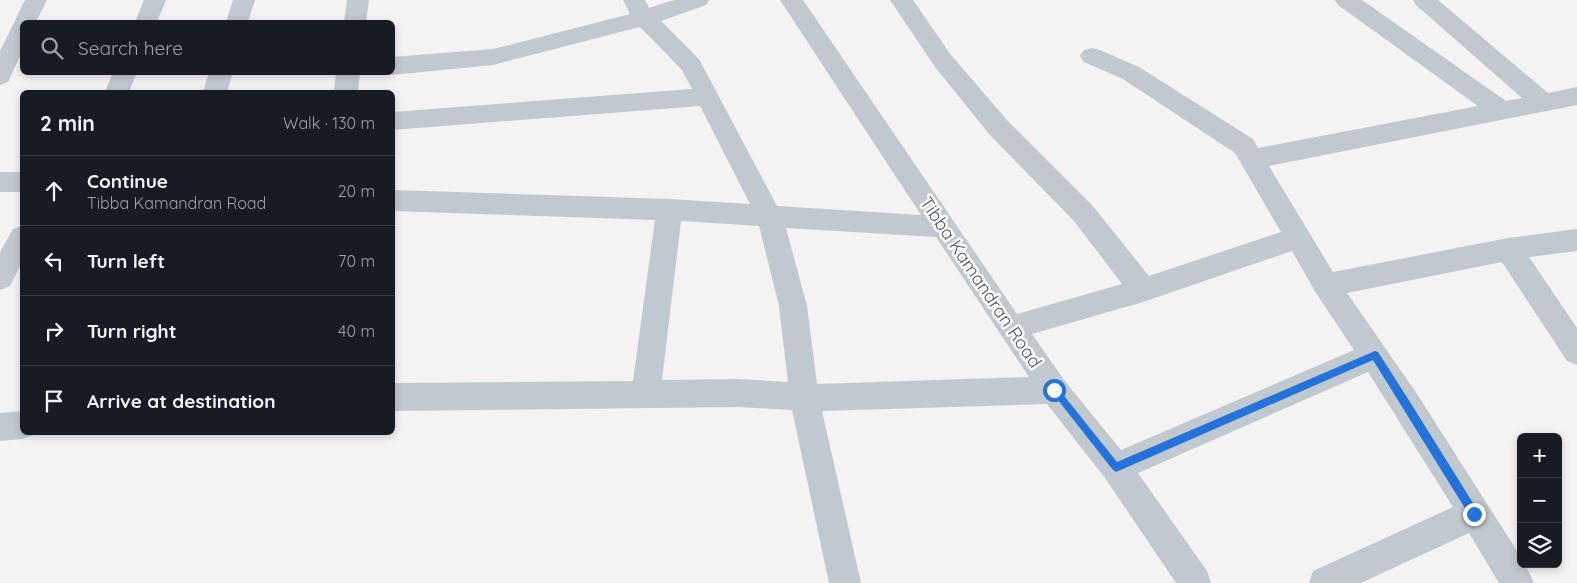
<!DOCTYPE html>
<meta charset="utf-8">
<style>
:root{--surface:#171b24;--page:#20242c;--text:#f1f3f6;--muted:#9ea1a6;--line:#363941}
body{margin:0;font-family:Quicksand,sans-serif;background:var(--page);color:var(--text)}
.controls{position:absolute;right:15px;bottom:15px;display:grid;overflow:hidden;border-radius:8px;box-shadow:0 2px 8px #0003}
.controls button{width:45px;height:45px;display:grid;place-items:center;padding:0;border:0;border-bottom:1px solid var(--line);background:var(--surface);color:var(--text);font:25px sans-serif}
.stop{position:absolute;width:15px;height:15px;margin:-11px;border:4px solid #2672db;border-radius:50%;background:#fff}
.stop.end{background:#2672db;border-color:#fff;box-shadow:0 1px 5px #0008}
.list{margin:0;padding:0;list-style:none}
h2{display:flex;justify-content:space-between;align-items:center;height:65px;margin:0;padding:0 20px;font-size:21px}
h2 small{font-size:16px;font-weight:400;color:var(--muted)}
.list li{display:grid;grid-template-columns:32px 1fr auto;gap:15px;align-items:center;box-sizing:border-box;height:70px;padding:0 20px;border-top:1px solid var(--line)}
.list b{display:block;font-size:19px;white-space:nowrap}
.list p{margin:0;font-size:16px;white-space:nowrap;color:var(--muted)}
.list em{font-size:16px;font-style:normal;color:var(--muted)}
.icon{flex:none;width:28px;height:28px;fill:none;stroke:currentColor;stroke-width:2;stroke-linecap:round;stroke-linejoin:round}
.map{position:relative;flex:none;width:1577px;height:583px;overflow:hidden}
.search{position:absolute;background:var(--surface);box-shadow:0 2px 8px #0003;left:20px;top:20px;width:375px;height:55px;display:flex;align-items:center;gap:12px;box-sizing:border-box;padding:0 18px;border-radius:8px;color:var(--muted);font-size:19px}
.panel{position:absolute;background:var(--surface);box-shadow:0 2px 8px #0003;left:20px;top:90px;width:375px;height:345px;border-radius:8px}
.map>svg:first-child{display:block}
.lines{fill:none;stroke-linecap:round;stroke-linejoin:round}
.minor{fill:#c1c9d0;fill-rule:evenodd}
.route{fill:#2672db}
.labels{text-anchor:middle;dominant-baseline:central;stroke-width:5;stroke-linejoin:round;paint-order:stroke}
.street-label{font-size:18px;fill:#4b555f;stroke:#fff}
</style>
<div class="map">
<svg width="1577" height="583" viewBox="0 0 1577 583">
<rect width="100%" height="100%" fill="#f4f2f2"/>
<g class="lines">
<path class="minor" d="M25,0H47L36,22H22V52L8,82L0,85V51Z
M144,0H166L157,22H135Z
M233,0H255L248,22H226Z
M347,0H369L366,22H344Z
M623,0H645L649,8L674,0H709L706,5L661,21L699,59L777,206L921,215L780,0H803L1017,314L1122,284L1074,221L989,134L935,67L890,0H913L951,55L1007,120L1092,205L1149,276L1281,232L1235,153L1123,79L1084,62L1080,56L1084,50L1092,48L1100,50L1139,67L1253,139L1258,148L1478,106L1338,5L1335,0H1362L1506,101L1522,98L1416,5L1413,0H1438L1548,93L1577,87V105L1269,166L1333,272L1508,238L1577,229V251L1529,257L1577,328V365L1567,361L1502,262L1347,293L1417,394L1521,557V564H1525L1534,583H1499L1469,533L1361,583H1309L1313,571L1453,507L1368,372L1138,473L1207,571L1211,583H1176L1105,478L1047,404L822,411L861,583H829L792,410L738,407L392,411V383L633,381L655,220L392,211V190L669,199L750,204L700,106L392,130V112L692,89L682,70L640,27L493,65L392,75L385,72H392V57L493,49L630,14ZM681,221L759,226L779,306L788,382L738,379L662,380ZM786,228L936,237L1029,377L817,384L807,306ZM1292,251L1316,293L1354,350L1121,450L1064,380L1032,334L1143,302Z
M113,72H137L129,92H105Z
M209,72H233L227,92H203Z
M336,72H360L358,92H334Z
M0,172H22V192H0Z
M22,226V262L10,286L0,290V252L13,229Z
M22,411V432H34L33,435L22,439L0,441V413Z"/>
</g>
<path class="route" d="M1375,351L1378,352L1410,402L1478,511V518H1471L1373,360L1116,472L1113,470L1050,390L1054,386L1057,387L1117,462Z"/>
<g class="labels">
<g class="street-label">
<text transform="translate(981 282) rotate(56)">Tibba Kamandran Road</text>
</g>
</g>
</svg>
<div class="controls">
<button>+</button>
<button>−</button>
<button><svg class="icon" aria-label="layers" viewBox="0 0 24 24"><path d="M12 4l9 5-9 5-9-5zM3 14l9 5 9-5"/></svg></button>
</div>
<div class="stop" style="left:1054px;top:390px"></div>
<div class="stop end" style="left:1474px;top:514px"></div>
<div class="search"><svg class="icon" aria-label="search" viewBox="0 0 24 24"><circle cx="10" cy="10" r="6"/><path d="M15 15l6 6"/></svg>Search here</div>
<section class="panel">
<h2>2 min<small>Walk · 130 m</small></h2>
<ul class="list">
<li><svg class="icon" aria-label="ahead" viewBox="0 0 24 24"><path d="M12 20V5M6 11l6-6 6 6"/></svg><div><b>Continue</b><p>Tibba Kamandran Road</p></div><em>20 m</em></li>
<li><svg class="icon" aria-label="left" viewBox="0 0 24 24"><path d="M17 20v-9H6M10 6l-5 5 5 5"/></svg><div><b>Turn left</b></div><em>70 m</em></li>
<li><svg class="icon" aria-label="right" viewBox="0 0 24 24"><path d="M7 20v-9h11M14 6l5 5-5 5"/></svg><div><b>Turn right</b></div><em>40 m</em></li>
<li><svg class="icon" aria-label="arrive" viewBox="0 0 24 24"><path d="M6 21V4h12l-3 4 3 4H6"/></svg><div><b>Arrive at destination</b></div></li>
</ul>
</section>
</div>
